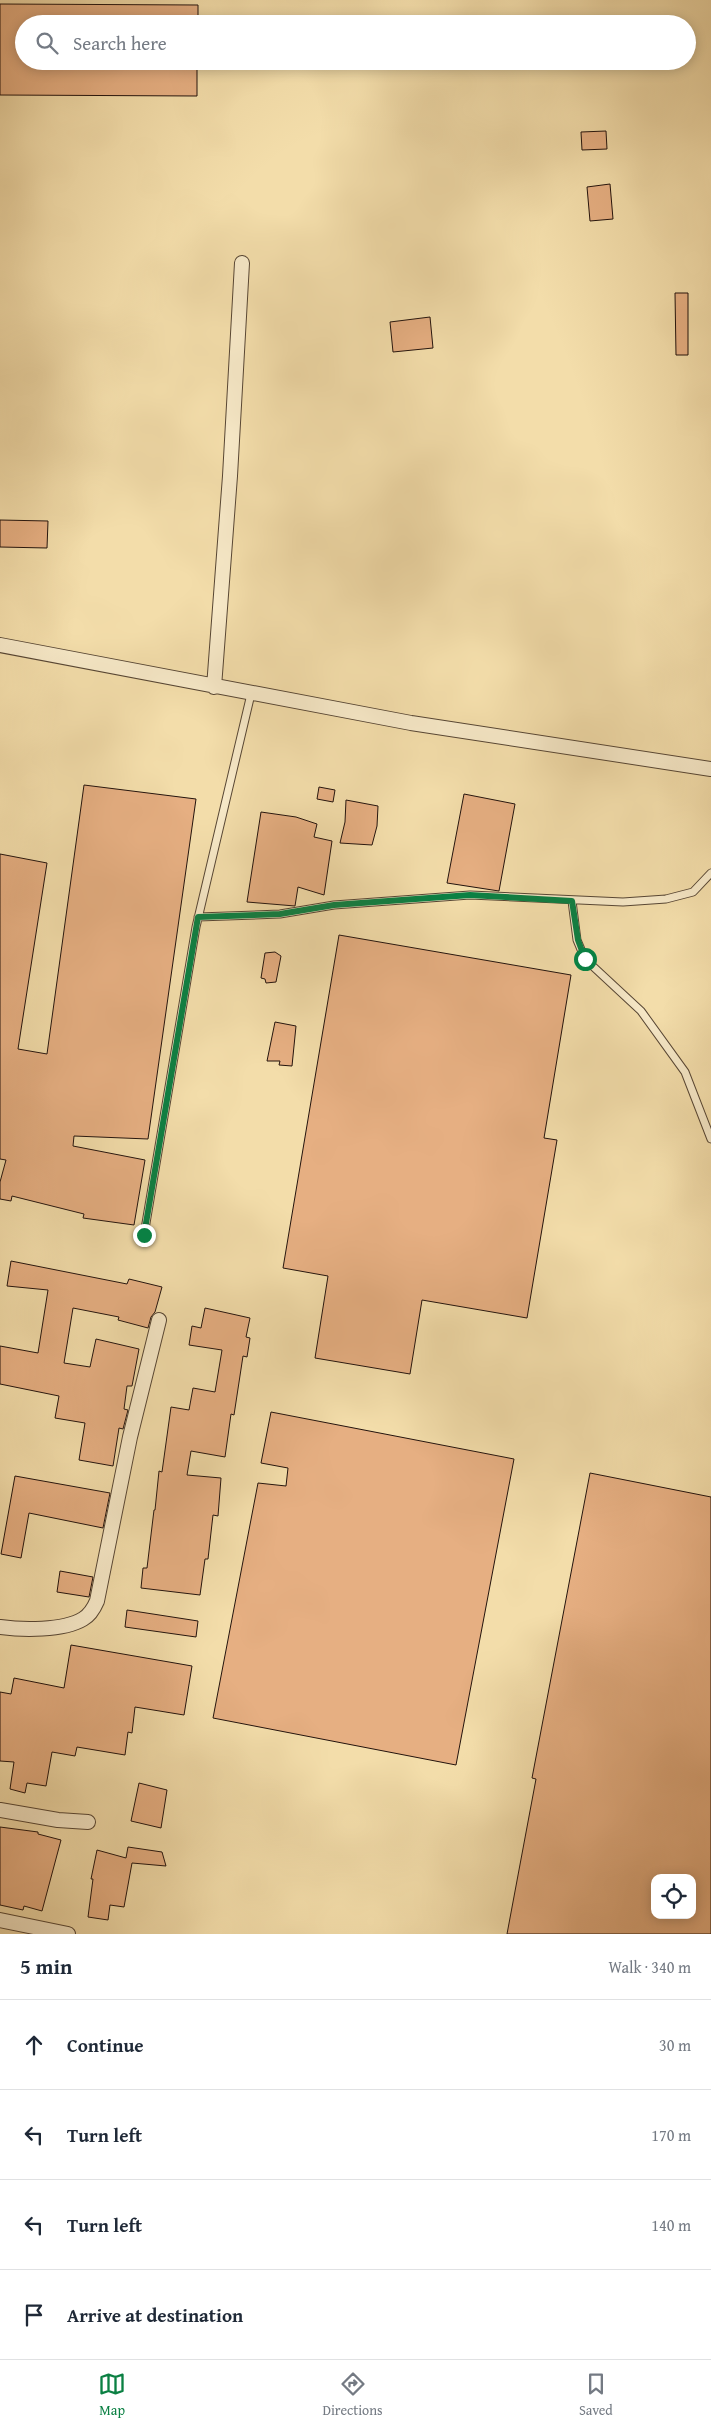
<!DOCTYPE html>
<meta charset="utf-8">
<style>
:root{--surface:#fff;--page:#f2f2f3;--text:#1f2937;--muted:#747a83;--line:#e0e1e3;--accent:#0b8043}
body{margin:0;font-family:"Gentium Book Plus",serif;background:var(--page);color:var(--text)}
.controls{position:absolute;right:15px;bottom:15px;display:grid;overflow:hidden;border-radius:10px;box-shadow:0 2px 12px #0003}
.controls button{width:45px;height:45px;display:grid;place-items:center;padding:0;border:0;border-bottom:1px solid var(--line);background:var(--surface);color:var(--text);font:25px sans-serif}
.stop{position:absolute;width:15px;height:15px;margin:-11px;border:4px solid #0b8043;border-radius:50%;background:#fff}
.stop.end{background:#0b8043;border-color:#fff;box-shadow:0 1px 5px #0008}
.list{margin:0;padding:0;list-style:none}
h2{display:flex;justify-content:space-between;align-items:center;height:65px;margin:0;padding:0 20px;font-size:21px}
h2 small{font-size:16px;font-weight:400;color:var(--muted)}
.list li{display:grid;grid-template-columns:32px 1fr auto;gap:15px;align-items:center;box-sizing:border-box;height:90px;padding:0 20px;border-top:1px solid var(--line)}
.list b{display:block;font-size:19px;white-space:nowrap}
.list em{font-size:16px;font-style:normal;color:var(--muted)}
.icon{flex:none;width:28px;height:28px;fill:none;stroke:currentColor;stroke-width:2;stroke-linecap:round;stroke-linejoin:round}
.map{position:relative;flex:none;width:711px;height:1934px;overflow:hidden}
.search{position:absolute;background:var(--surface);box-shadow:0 2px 12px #0003;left:15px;right:15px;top:15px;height:55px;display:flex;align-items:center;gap:12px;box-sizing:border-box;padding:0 18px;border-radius:28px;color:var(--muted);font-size:19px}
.sheet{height:425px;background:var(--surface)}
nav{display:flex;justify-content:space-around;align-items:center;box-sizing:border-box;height:70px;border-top:1px solid var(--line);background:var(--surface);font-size:14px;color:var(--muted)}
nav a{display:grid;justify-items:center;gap:2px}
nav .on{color:var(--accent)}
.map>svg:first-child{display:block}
.building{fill:#e6af82;stroke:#23130d;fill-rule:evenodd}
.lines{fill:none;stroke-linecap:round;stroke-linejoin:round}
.lane-casing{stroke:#574634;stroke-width:9}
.street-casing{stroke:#574634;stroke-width:16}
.lane{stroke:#f7e9c8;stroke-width:7}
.street{stroke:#f7e9c8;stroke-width:14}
.route{stroke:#0b8043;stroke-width:6}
</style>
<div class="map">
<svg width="711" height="1934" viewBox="0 0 711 1934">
<rect width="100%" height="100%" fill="#f3ddaa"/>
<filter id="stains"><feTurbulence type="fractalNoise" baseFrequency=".004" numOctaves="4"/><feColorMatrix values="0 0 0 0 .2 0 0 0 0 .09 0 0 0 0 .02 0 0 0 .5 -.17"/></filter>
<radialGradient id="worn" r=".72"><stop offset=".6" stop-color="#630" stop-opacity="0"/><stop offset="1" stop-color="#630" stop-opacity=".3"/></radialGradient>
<path class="building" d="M0,4L198,5V24H24V61H197V96L0,95Z
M606,131L607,149L582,150L581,132Z
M610,184L613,219L590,221L587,187Z
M675,293H688V355H676Z
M430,317L433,348L393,352L390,322Z
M0,520L48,521L47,548L0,547Z
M84,785L196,799L148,1139L74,1136L73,1146L145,1160L134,1225L83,1218L84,1214L12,1196L11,1201L0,1199V1182L6,1160L0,1159V854L47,863L18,1049L47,1054Z
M319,787L335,790L333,802L317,799Z
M464,794L515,804L499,891L447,883Z
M346,800L378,806L377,826L372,845L340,843L345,822Z
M261,812L296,817L317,824L314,837L332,841L324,895L298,887L295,906L247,902Z
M339,935L571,975L544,1138L557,1140L527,1318L422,1300L410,1374L315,1358L328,1276L283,1268Z
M275,952L281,956L276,982L266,983L265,979L261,978L265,953Z
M275,1022L296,1026L292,1066L279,1065L280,1061H267Z
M11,1261L127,1284L129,1279L162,1287L155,1312L151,1317L148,1328L118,1320L119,1317L73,1308L64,1363L90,1367L96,1339L139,1349L132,1386H127L124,1409L128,1410L123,1429L119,1428L113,1466L79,1460L85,1423L55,1418L59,1396L0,1384V1346L38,1353L48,1290L7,1286Z
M205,1308L250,1318L246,1337L250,1338L247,1357L243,1356L234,1415L231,1414L225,1457L191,1451L187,1475L221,1478L218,1516L213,1515L208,1559H205L200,1595L141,1588L143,1568H147L154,1510H155L159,1471L162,1472L171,1407L189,1410L193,1388L215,1392L222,1350L189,1345L192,1326L201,1328Z
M271,1412L514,1459L456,1765L213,1718L258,1483L286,1486L288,1468L261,1463Z
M590,1473L711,1497V1934H507L536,1779L532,1778ZM655,1878H692V1915H655Z
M15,1476L110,1493L103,1528L29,1513L21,1558L1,1554Z
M60,1571L93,1577L89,1597L57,1592Z
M127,1610L198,1621L196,1637L125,1627Z
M71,1645L192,1666L184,1715L135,1707L132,1733L128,1732L125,1755L77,1747L75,1756L52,1752L46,1786L27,1783L25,1793L10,1789L14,1762L0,1761V1692L11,1694L14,1678L64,1688Z
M139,1783L167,1790L161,1828L131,1821Z
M0,1827L38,1832V1834L61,1840L42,1911L24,1906L23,1910L0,1905Z
M128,1847L162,1852L166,1866L132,1863L124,1907L110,1905L108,1920L88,1917L93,1879H91L97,1850L126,1858Z"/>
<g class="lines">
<g class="lane-casing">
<path id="lane" d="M572,901L577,940L585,959L641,1011L685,1072L711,1139
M198,917L280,914L334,905L470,895L623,902L666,899L693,892L711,873
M144,1235L196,927L251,694"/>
</g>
<g class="street-casing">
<path id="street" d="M0,645L411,723L711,769
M214,687L230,476L242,263
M0,1627C22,1630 63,1631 83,1619C90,1615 94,1608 97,1601L130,1437L159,1320
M0,1810L58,1820L88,1822
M0,1920L68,1934"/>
</g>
<use href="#lane" class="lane"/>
<use href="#street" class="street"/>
</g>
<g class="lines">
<path class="route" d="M144,1235L198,917L280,914L334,905L470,895L572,901L578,940L585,959"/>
</g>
<rect width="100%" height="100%" filter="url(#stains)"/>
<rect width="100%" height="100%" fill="url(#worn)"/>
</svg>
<div class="controls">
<button><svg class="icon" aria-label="locate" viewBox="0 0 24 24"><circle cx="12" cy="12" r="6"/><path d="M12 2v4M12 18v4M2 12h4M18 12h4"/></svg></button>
</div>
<div class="stop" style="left:585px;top:959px"></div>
<div class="stop end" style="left:144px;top:1235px"></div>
<div class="search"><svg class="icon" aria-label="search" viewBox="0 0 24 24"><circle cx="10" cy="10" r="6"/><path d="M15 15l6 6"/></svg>Search here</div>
</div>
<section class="sheet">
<h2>5 min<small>Walk · 340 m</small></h2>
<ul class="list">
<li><svg class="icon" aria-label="ahead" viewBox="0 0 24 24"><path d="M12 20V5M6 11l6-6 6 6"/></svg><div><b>Continue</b></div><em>30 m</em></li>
<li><svg class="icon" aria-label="left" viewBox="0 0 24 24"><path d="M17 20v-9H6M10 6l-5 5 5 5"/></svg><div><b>Turn left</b></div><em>170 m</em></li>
<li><svg class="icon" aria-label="left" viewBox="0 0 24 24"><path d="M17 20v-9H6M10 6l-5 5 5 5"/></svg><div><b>Turn left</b></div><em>140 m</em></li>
<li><svg class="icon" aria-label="arrive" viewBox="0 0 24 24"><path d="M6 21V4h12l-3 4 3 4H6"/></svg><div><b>Arrive at destination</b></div></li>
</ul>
</section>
<nav>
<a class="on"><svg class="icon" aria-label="map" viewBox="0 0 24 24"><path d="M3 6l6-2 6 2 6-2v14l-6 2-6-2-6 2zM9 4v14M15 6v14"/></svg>Map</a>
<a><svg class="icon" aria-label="directions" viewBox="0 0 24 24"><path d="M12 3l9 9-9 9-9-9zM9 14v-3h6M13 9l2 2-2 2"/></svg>Directions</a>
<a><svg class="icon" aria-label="saved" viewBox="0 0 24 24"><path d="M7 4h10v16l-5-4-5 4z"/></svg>Saved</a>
</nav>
